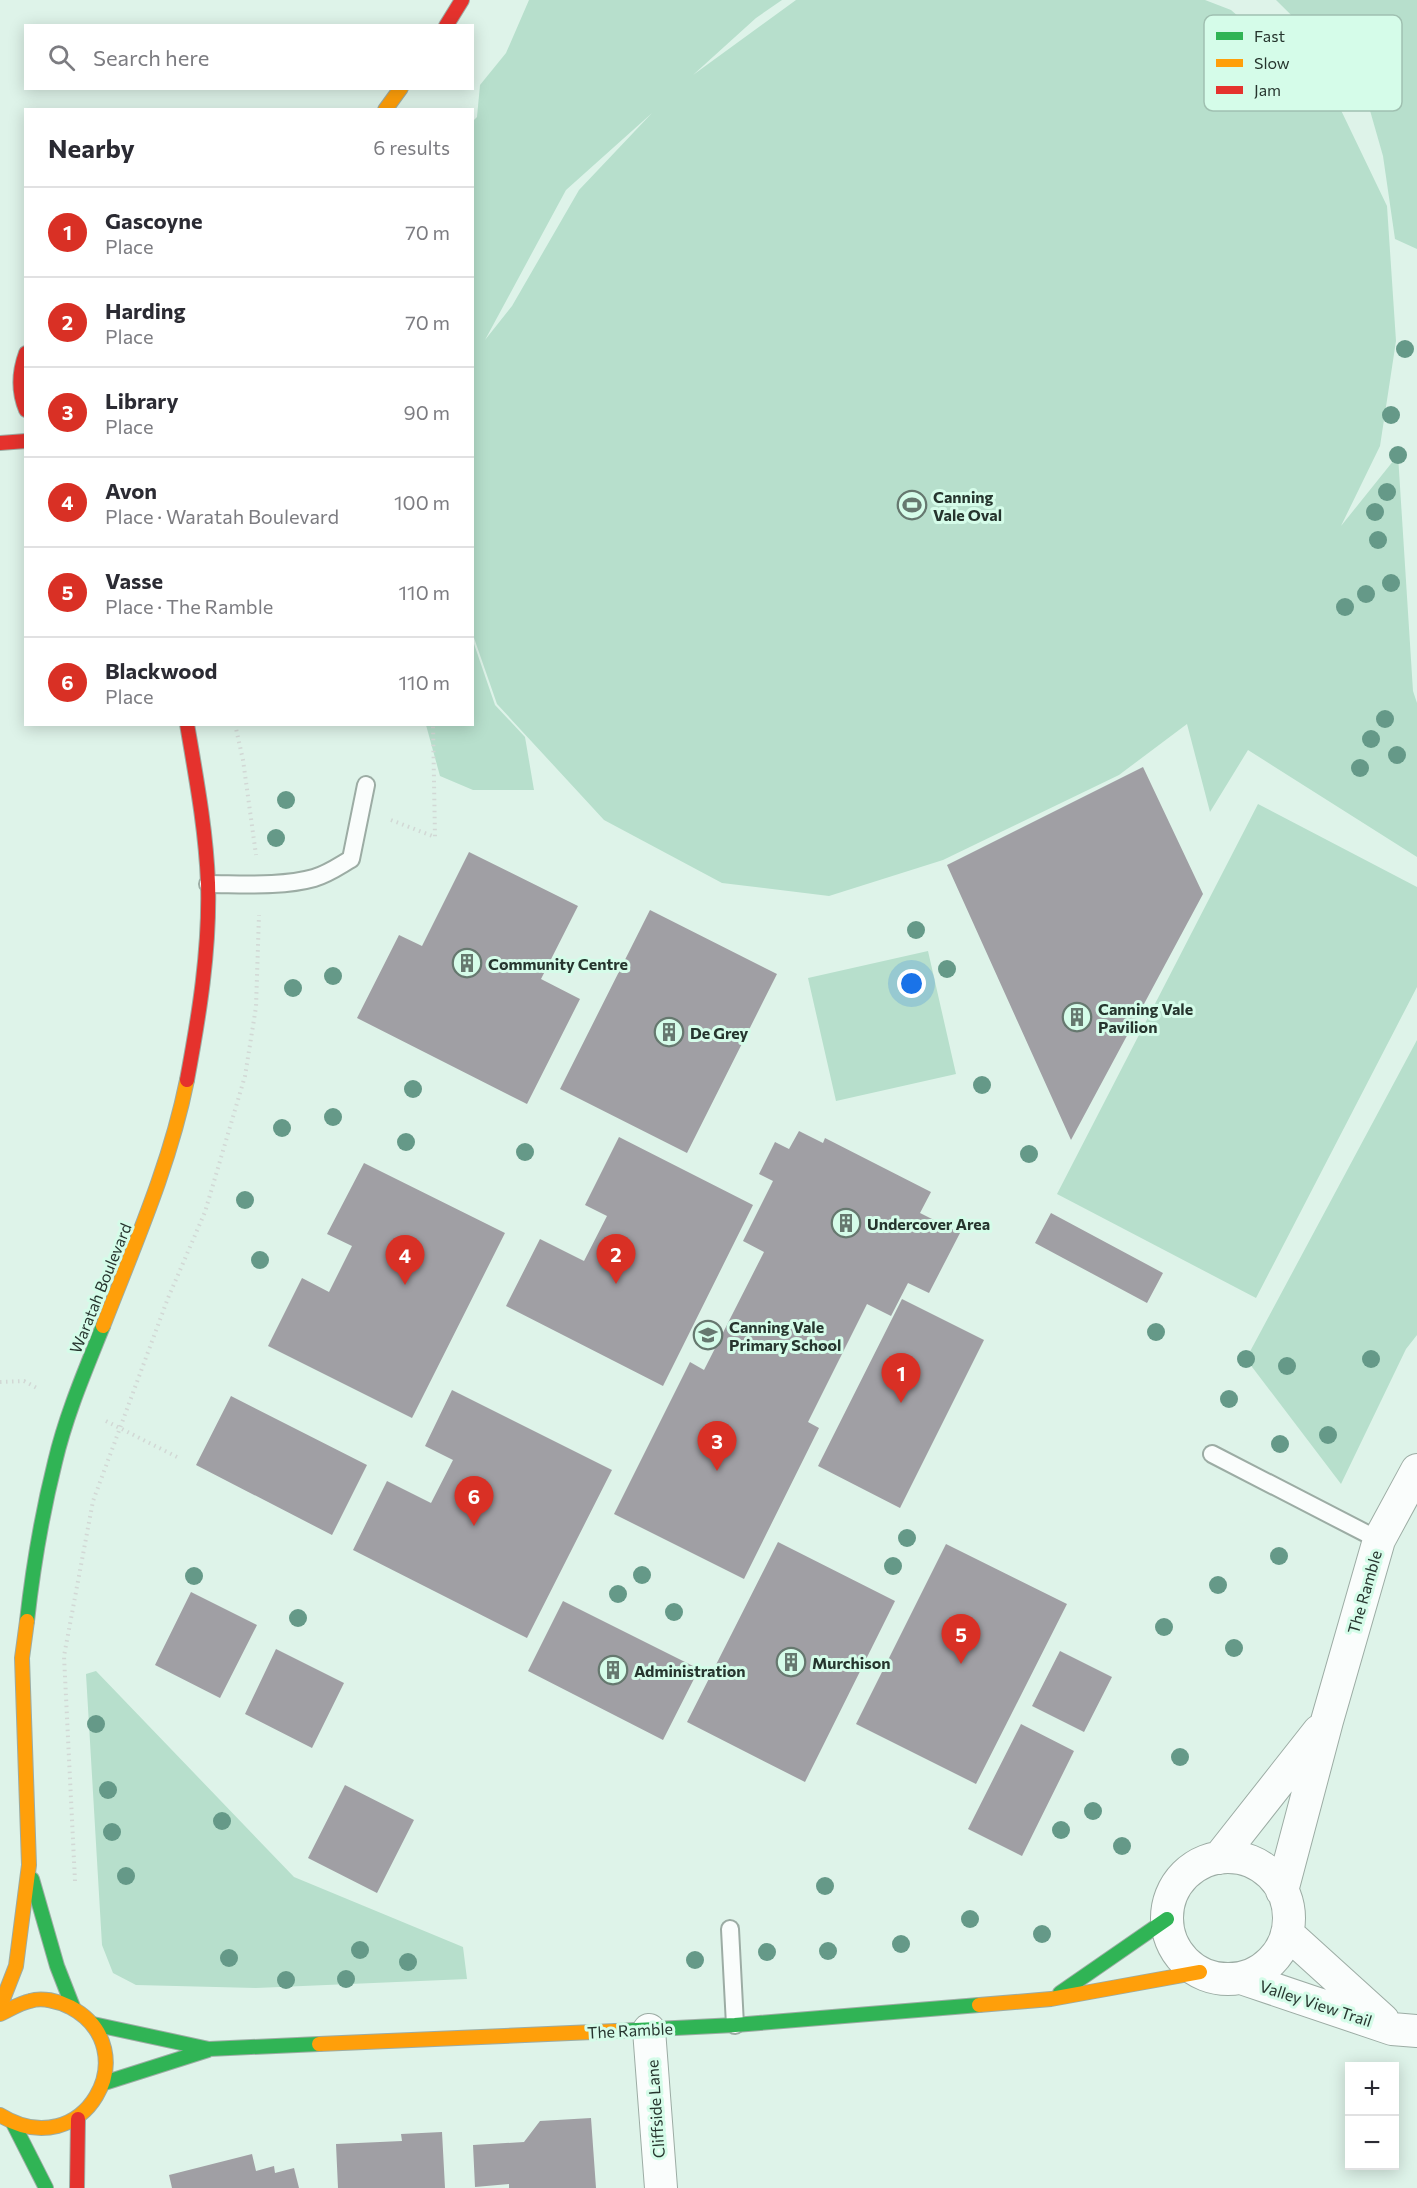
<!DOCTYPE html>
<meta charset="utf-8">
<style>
:root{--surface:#fff;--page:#f2f2f3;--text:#2b2b33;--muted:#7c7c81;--line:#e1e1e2;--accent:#d93025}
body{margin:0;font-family:Commissioner,sans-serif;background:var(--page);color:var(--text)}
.controls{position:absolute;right:18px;bottom:18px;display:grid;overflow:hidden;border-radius:0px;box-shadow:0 3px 15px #0003}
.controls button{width:54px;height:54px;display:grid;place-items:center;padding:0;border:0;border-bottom:2px solid var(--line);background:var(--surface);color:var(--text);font:30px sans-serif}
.you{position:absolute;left:912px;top:984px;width:21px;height:21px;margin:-15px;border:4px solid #fff;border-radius:50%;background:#1a73e8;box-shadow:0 0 0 9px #1a73e833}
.badge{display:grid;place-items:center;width:39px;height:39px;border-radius:50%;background:var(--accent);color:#fff;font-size:20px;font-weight:700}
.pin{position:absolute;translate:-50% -50px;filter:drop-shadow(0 2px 3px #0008)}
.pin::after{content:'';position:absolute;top:32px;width:21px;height:18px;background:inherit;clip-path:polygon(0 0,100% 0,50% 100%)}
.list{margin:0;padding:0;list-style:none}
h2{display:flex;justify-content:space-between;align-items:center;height:78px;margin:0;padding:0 24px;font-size:26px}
h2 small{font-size:20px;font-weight:400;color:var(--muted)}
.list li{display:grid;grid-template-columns:39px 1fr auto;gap:18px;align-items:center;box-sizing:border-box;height:90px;padding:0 24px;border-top:2px solid var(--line)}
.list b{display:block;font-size:22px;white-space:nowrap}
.list p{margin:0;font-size:20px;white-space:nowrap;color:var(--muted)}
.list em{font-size:20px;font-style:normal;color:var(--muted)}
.icon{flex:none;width:33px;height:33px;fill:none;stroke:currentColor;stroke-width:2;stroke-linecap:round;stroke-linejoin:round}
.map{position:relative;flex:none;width:1417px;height:2188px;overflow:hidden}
.search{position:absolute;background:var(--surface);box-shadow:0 3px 15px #0003;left:24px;top:24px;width:450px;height:66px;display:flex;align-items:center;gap:15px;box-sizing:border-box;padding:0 21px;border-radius:0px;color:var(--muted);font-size:22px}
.panel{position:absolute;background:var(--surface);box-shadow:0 3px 15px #0003;left:24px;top:108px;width:450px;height:618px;border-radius:0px}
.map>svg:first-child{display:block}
.green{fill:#b7dfcc;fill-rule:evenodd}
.building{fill:#a09fa4}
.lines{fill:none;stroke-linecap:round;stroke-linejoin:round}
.lane-casing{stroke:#9caca4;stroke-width:20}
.street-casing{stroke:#9caca4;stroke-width:34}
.fast-casing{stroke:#9caca4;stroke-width:16}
.slow-casing{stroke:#9caca4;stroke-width:16}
.jam-casing{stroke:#9caca4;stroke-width:16}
.path{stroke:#d2d8d5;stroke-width:4;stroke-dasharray:1.5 4.5;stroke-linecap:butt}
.lane{stroke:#fafdfc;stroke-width:16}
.street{stroke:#fafdfc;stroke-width:32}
.fast{stroke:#30b455;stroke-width:14}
.slow{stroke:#ff9f0a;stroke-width:14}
.jam{stroke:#e5322d;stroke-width:14}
.tree{fill:#659988}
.labels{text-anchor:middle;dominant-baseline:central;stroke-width:6;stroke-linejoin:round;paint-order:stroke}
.poi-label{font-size:16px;font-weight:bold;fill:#26352e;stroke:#d5fce9;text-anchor:start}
.street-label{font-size:16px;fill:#26352e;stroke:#d5fce9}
.key{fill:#d5fce9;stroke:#a0c0b1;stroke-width:1.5}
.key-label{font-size:16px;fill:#26352e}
</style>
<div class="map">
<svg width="1417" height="2188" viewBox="0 0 1417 2188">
<rect width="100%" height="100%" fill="#def3e9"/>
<path class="green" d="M529,0H782L756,18L693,75L796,0H1205L1231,10L1338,104L1387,206L1396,341L1380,446L1341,526L1398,455L1413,691L1417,703V857L1248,750L1210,812L1187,724L1119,775L943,860L829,896L722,883L604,820L497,704L473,635V121L477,117L480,85L506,53ZM652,113L579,190L512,306L485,340L566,190Z
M1276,0H1417V249L1395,239L1383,156L1363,86Z
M473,641L495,705L525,737L534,790H473L440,776L426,725L472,724Z
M1258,804L1417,887V987L1256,1298L1057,1194Z
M928,951L956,1074L836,1101L808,978Z
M1417,1040V1335L1406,1349L1341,1484L1246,1359Z
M96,1671L294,1877L463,1947L467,1979L256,1988L136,1985L113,1973L102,1945L86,1674Z"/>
<path class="building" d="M1143,767L1203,894L1071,1140L947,865Z
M469,852L578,906L541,979L580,999L527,1104L357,1018L399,935L422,946Z
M650,910L777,974L687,1153L560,1089Z
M799,1131L823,1143L825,1138L931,1192L920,1213L960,1233L929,1293L908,1283L891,1316L867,1304L808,1422L819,1428L744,1579L614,1514L690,1362L704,1370L764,1252L743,1241L773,1181L759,1174L775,1142L789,1149Z
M619,1137L753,1205L663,1386L506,1306L540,1239L584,1261L607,1216L585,1205Z
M364,1163L505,1233L412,1418L268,1346L302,1278L329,1292L352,1246L327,1234Z
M1051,1213L1163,1273L1147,1303L1035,1243Z
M902,1299L984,1340L900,1508L818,1466Z
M452,1390L612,1470L527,1638L353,1550L387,1481L431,1503L453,1460L425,1446Z
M231,1396L367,1465L332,1535L196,1465Z
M778,1542L895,1601L805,1782L687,1722Z
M946,1544L1067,1604L976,1784L856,1724Z
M191,1592L257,1625L220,1698L155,1665Z
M563,1601L699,1669L663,1740L528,1671Z
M276,1649L344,1683L312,1748L245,1714Z
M1060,1651L1112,1677L1084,1732L1032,1706Z
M1021,1724L1074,1751L1022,1856L968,1829Z
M345,1785L414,1820L377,1893L308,1858Z
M591,2118L596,2188H509V2184L475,2187L473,2145L524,2142L540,2121Z
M442,2132L445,2188H338L336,2144L402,2141L401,2134Z
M252,2154L256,2171L274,2166L275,2173L294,2168L299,2188H172L169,2175Z"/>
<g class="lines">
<g class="lane-casing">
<path id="lane" d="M208,884C241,884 282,887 314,878C328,874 339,866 351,859L366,785
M1212,1454L1379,1540
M730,1929L735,2025"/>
</g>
<g class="street-casing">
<path id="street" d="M1167 1918a61 61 0 1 1 122 0a61 61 0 1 1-122 0Z
M1219,1858L1319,1731
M1282,1891L1327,1721L1379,1540L1417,1470
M1287,1933L1383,2020
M1241,1978L1392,2029L1417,2031
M649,2030L661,2188"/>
</g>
<g class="fast-casing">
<path id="fast" d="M27,1621C33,1567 42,1514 55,1462C66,1415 85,1371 103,1326
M32,1879L57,1966L73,2007
M1060,1993L1167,1919
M93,2024L209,2049L319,2044
M616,2031L735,2025L979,2005
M104,2083L208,2050
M13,2123L46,2188"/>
</g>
<g class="slow-casing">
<path id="slow" d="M385,110L401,88
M103,1326C134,1246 170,1165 187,1080
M979,2005L1051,1999L1200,1972
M0,2007L16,1966L29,1865L22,1658L27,1621
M0,2014C9,2010 20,2003 30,2001C42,1997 58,2001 70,2007C149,2049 84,2167 0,2115
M319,2044L616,2031"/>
</g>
<g class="jam-casing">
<path id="jam" d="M446,26L462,0
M26,353C19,372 18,391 26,410
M0,443L26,441
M187,1080C199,1016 210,949 208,883C206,830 196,777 187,724
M77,2188L78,2119"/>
</g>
<path class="path" d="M235,724L243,760L256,855
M391,820L435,837L433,724
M0,1382L24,1381L37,1388
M106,1421L179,1458
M75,1881L64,1656L93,1501L168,1298L205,1212L245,1076L256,1007L259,915"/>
<use href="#lane" class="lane"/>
<use href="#street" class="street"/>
<use href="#fast" class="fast"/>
<use href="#slow" class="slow"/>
<use href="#jam" class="jam"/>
</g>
<g class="tree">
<circle cx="1405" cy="349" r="9"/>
<circle cx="1391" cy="415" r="9"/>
<circle cx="1398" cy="455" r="9"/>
<circle cx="1387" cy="492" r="9"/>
<circle cx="1375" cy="512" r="9"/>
<circle cx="1378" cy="540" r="9"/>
<circle cx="1391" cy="583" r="9"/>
<circle cx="1366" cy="594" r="9"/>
<circle cx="1345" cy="607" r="9"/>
<circle cx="1385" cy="719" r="9"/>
<circle cx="1371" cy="739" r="9"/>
<circle cx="1397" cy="755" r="9"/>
<circle cx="1360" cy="768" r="9"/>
<circle cx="286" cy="800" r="9"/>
<circle cx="276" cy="838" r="9"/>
<circle cx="916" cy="930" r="9"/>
<circle cx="947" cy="969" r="9"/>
<circle cx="333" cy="976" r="9"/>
<circle cx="293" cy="988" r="9"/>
<circle cx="982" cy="1085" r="9"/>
<circle cx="413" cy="1089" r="9"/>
<circle cx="333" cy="1117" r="9"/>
<circle cx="282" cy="1128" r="9"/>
<circle cx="406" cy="1142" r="9"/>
<circle cx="525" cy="1152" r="9"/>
<circle cx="1029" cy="1154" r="9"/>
<circle cx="245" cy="1200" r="9"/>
<circle cx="260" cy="1260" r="9"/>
<circle cx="1156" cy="1332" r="9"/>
<circle cx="1246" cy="1359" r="9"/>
<circle cx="1371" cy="1359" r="9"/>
<circle cx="1287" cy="1366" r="9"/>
<circle cx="1229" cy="1399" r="9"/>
<circle cx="1328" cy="1435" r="9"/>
<circle cx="1280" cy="1444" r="9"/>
<circle cx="907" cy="1538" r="9"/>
<circle cx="1279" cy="1556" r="9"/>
<circle cx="893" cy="1566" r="9"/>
<circle cx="642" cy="1575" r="9"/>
<circle cx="194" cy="1576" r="9"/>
<circle cx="1218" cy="1585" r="9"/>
<circle cx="618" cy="1594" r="9"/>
<circle cx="674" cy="1612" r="9"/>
<circle cx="298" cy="1618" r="9"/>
<circle cx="1164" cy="1627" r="9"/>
<circle cx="1234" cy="1648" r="9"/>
<circle cx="96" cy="1724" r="9"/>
<circle cx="1180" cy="1757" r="9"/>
<circle cx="108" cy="1790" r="9"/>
<circle cx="1093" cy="1811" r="9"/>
<circle cx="222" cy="1821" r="9"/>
<circle cx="1061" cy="1830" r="9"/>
<circle cx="112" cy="1832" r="9"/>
<circle cx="1122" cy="1846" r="9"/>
<circle cx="126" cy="1876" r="9"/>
<circle cx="825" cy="1886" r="9"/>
<circle cx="970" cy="1919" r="9"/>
<circle cx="1042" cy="1934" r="9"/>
<circle cx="901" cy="1944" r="9"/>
<circle cx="360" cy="1950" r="9"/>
<circle cx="828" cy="1951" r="9"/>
<circle cx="767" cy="1952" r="9"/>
<circle cx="229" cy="1958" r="9"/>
<circle cx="695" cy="1960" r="9"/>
<circle cx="408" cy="1962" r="9"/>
<circle cx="346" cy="1979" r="9"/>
<circle cx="286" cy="1980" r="9"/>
</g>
<defs>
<g id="stadium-ring" transform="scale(1.5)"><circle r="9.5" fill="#d5fce9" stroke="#66786f" stroke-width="1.5"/><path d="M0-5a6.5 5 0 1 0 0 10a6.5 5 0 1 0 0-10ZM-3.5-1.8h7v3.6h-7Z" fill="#66786f"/></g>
<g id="building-ring" transform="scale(1.5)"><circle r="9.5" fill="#d5fce9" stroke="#66786f" stroke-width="1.5"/><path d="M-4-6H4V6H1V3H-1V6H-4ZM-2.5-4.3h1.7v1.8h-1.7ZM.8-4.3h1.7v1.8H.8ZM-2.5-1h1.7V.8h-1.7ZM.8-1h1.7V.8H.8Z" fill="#66786f"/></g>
<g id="school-ring" transform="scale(1.5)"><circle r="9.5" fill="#d5fce9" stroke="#66786f" stroke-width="1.5"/><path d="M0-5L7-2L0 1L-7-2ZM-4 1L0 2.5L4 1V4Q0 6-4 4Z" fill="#66786f"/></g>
</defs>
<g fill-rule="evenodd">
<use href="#stadium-ring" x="912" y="505"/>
<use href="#building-ring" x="467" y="963"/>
<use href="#building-ring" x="1077" y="1017"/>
<use href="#building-ring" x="669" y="1032"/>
<use href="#building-ring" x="846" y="1223"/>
<use href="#school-ring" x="708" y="1335"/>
<use href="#building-ring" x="791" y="1662"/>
<use href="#building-ring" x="613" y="1670"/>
</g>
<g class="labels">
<g class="poi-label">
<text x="933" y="496">Canning<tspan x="933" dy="18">Vale Oval</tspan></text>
<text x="488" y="963">Community Centre</text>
<text x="1098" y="1008">Canning Vale<tspan x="1098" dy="18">Pavilion</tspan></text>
<text x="690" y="1032">De Grey</text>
<text x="867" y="1223">Undercover Area</text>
<text x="729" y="1326">Canning Vale<tspan x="729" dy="18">Primary School</tspan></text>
<text x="812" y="1662">Murchison</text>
<text x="634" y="1670">Administration</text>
</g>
<g class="street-label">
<text transform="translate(100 1288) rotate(-68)">Waratah Boulevard</text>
<text transform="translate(1364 1592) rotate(-74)">The Ramble</text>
<text transform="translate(1316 2003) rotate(18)">Valley View Trail</text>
<text transform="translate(630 2030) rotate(-3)">The Ramble</text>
<text transform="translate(655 2109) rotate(-94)">Cliffside Lane</text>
</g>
</g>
<rect x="1204" y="15" width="198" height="96" rx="9" class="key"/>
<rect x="1216" y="32" width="27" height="8" fill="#30b455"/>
<rect x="1216" y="59" width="27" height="8" fill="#ff9f0a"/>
<rect x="1216" y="86" width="27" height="8" fill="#e5322d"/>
<g class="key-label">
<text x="1254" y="42">Fast</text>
<text x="1254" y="69">Slow</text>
<text x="1254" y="96">Jam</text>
</g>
</svg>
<div class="controls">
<button>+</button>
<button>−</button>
</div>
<div class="you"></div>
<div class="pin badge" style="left:901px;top:1403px">1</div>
<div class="pin badge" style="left:616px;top:1284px">2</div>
<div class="pin badge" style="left:717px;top:1471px">3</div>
<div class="pin badge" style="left:405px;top:1285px">4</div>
<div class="pin badge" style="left:961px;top:1664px">5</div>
<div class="pin badge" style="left:474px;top:1526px">6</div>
<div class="search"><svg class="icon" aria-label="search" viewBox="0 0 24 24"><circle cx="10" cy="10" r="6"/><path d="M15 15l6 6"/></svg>Search here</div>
<section class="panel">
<h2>Nearby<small>6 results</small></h2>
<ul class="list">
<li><span class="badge">1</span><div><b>Gascoyne</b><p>Place</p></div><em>70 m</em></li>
<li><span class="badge">2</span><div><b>Harding</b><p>Place</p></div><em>70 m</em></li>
<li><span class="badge">3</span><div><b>Library</b><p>Place</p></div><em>90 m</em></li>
<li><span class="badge">4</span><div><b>Avon</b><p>Place · Waratah Boulevard</p></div><em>100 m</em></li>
<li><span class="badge">5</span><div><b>Vasse</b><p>Place · The Ramble</p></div><em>110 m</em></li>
<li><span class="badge">6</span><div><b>Blackwood</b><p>Place</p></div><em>110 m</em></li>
</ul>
</section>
</div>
